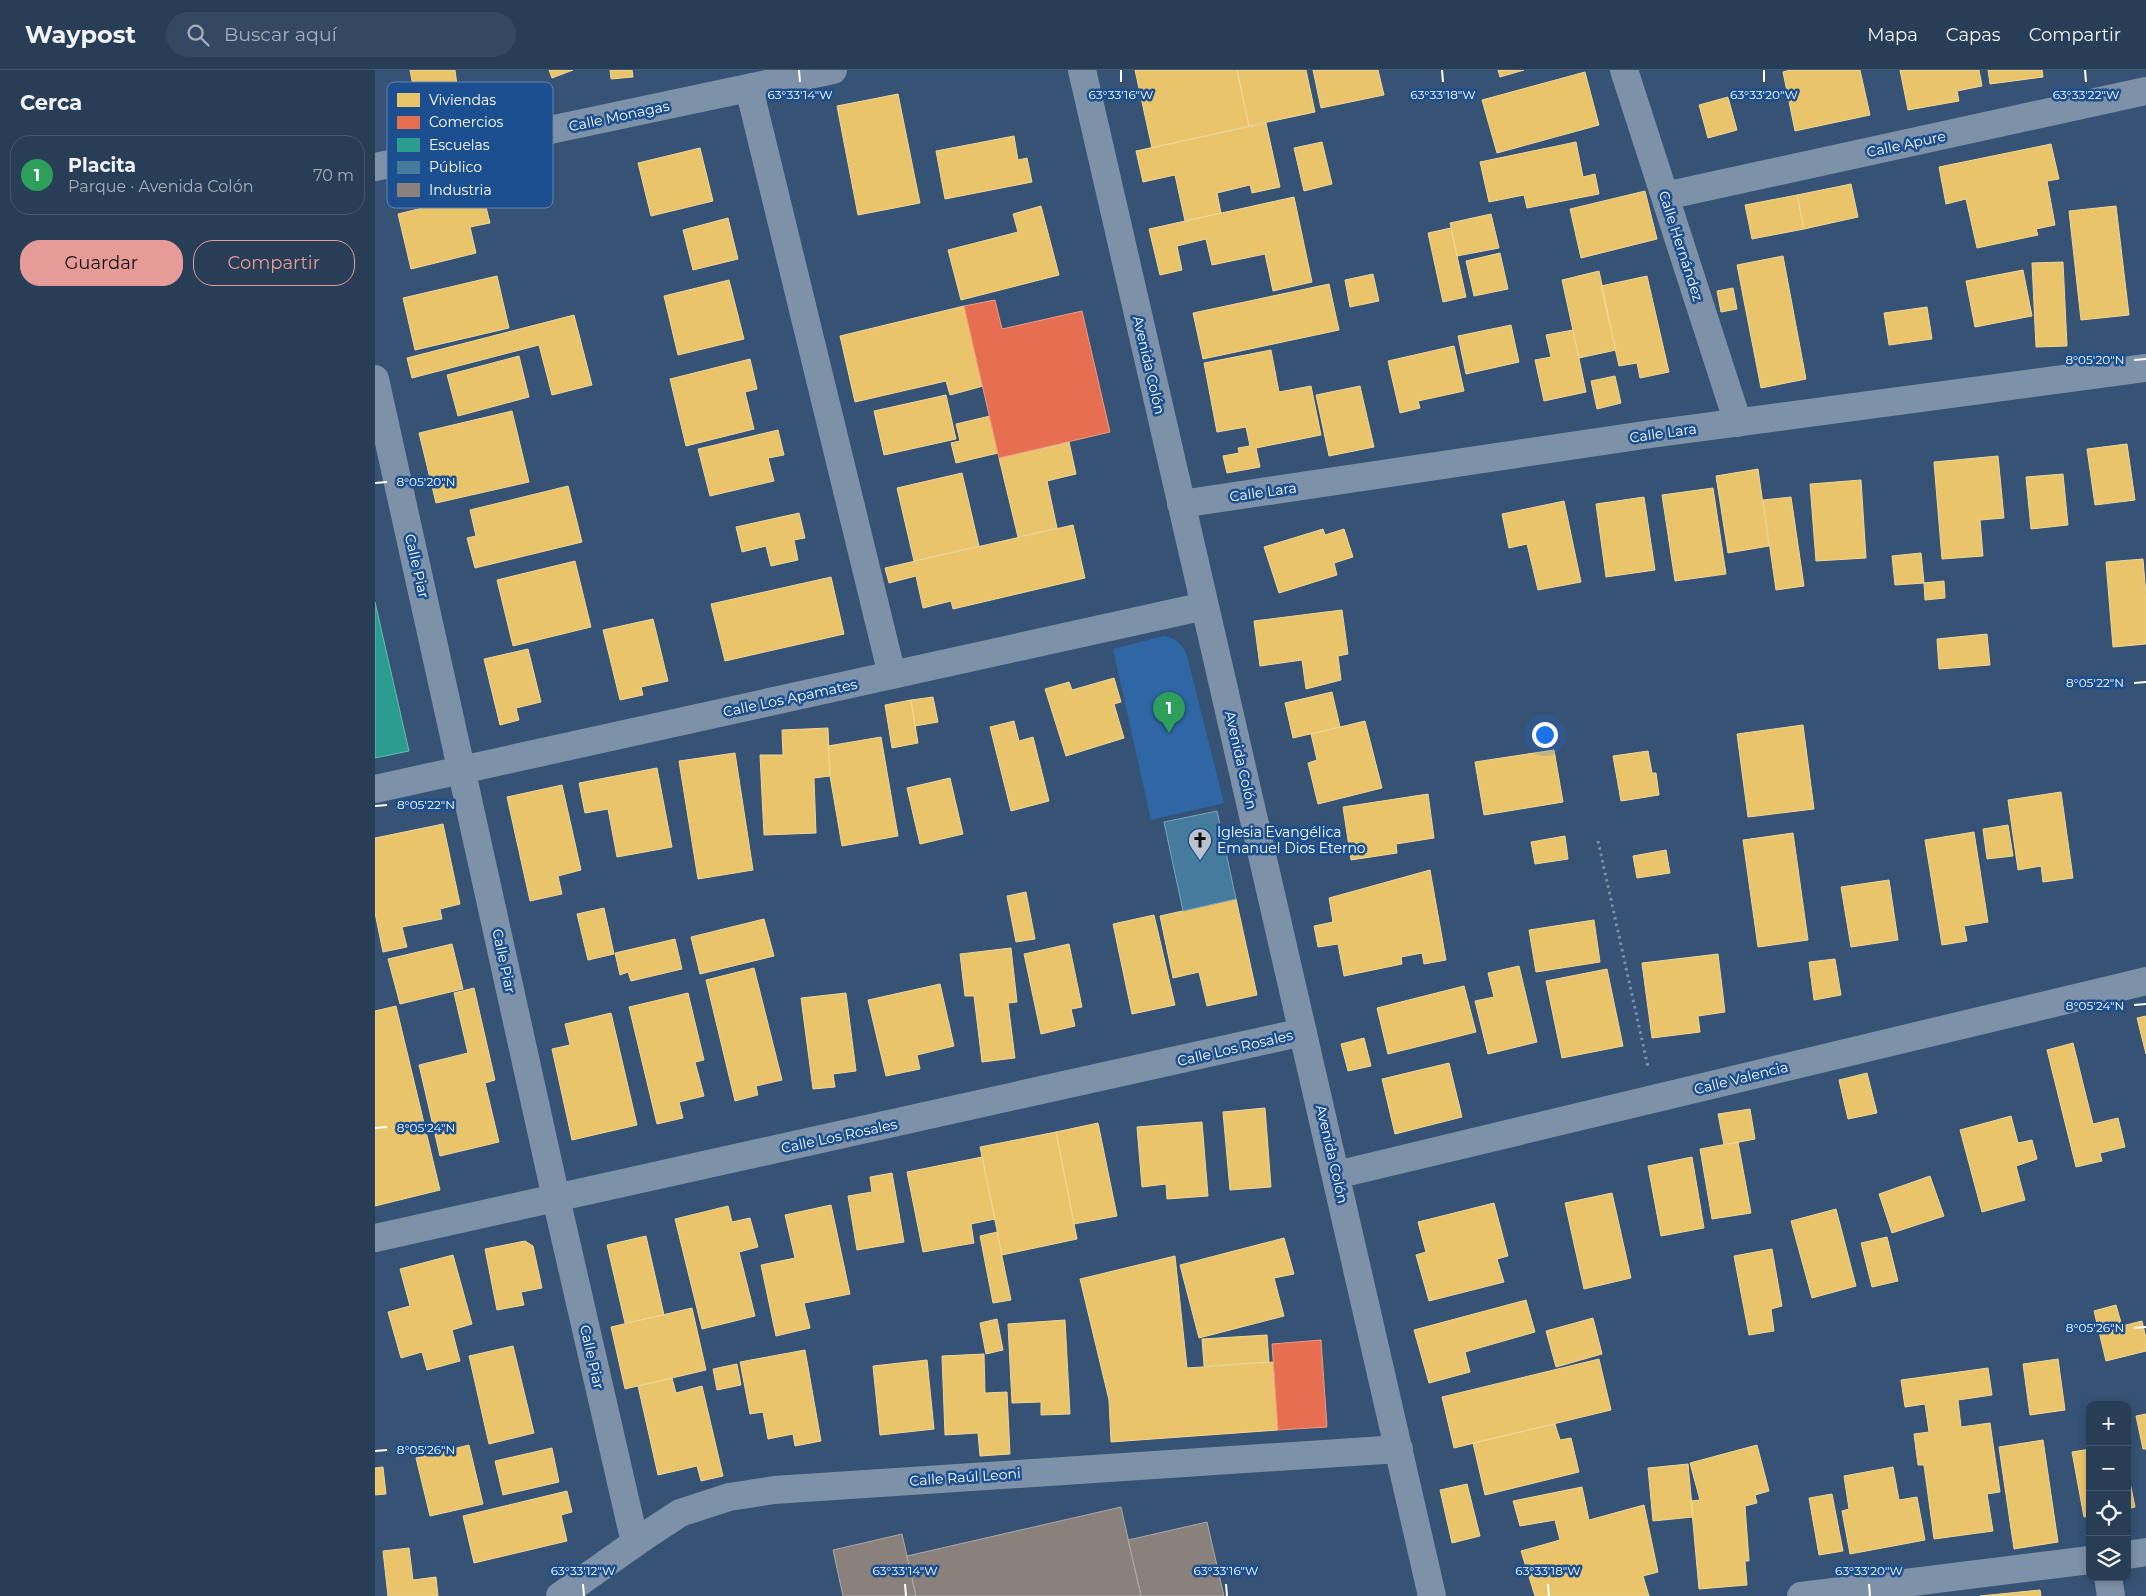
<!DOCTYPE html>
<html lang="es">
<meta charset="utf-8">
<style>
:root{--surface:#283e57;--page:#344961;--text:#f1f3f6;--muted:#a5aeba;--line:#44576d;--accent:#e69b98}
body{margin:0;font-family:Montserrat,sans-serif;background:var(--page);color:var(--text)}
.controls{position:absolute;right:15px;bottom:15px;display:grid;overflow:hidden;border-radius:10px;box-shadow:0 2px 8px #0003}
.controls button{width:45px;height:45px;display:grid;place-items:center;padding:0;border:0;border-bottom:1px solid var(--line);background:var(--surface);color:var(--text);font:25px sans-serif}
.you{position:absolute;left:1169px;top:664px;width:18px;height:18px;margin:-12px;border:4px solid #fff;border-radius:50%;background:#1a73e8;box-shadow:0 0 0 8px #1a73e833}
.badge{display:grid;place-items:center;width:32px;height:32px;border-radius:50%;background:var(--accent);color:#fff;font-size:16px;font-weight:700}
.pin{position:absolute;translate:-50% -41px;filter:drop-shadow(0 1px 2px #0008)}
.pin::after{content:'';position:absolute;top:26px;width:18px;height:15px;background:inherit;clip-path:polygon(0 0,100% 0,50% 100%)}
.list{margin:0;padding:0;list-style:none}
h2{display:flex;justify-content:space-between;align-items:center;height:65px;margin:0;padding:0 20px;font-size:21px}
h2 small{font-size:16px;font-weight:400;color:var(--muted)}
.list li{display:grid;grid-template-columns:32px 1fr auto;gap:15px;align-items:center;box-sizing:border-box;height:80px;margin:0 10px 10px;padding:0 10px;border:1px solid var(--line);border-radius:20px}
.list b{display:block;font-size:19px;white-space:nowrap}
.list p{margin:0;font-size:16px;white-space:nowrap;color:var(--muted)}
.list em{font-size:16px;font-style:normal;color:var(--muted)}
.actions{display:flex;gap:10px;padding:15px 20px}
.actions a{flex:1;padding:11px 0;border:1px solid var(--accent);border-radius:20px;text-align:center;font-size:18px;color:var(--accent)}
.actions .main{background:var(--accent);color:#111}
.icon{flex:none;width:28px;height:28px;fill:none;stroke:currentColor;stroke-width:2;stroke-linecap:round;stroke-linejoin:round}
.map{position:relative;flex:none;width:1771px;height:1526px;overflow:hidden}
header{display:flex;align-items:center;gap:30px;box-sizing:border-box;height:70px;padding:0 25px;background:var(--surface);border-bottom:1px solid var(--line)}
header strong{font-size:24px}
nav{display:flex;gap:28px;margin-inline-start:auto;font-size:18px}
.search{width:350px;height:45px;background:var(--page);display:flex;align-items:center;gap:12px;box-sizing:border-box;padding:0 18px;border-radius:28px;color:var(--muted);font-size:19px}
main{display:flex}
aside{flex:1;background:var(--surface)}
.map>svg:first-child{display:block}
.green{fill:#2f66a5}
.homes{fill:#e9c46a;stroke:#f0d697}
.shops{fill:#e76f51;stroke:#ee9a85}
.schools{fill:#2a9d8f;stroke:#6abab1}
.public{fill:#457b9d;stroke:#7da3ba}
.industry{fill:#8a817c;stroke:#ada7a3}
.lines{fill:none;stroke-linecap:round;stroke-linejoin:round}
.path{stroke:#7d92a8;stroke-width:3;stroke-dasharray:2.5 4;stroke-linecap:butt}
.minor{stroke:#7d92a8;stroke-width:28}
.ticks{fill:none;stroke:#fff;stroke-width:2}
.labels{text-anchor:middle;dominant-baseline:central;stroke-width:5;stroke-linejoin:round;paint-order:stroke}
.street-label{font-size:14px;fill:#fff;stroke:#1b4f8f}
.poi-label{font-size:14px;fill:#fff;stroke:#1b4f8f;text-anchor:start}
.key{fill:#1b4f8f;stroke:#5f84b1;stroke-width:1}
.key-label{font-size:14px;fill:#fff}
.ticks-label{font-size:12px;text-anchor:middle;fill:#fff;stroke:#1b4f8f;stroke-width:5;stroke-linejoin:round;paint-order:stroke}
</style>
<header>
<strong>Waypost</strong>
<div class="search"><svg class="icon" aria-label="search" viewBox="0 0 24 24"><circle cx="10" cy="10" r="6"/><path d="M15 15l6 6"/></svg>Buscar aquí</div>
<nav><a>Mapa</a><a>Capas</a><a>Compartir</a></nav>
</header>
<main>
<aside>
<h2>Cerca<small></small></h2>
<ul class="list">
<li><span class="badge" style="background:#2e9e5b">1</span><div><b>Placita</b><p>Parque · Avenida Colón</p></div><em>70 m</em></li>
</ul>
<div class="actions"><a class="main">Guardar</a><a>Compartir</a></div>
</aside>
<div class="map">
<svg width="1771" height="1526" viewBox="0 0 1771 1526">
<rect width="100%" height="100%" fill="#365274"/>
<path class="green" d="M789,566C801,568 808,575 812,586L849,733L776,750L738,579Z"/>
<path class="homes" d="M35,0H80L84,31L64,34L61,19L39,22Z
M174,0H198L177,8Z
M235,0H257L258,7L236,9Z
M760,0H862L874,56L777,78Z
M862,0H931L940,42L874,56Z
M938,0H1003L1009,25L946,38Z
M1123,0H1149L1125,7Z
M1415,0H1485L1495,45L1420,61L1408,2Z
M1525,0H1604L1607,16L1582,21L1584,31L1533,40Z
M1613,0H1667L1668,7L1615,14Z
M1210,2L1224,55L1122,83L1107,30Z
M523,24L545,133L483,145L462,36Z
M1353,27L1362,60L1333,68L1324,35Z
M891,53L905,117L877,123L875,115L842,123L846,143L810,151L800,105L768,112L761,81Z
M639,66L643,90L652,88L657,112L570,129L561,81Z
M947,72L957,114L929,121L919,78Z
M1201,72L1208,107L1220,104L1224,124L1152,138L1149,125L1114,132L1105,92Z
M1676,74L1684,109L1672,111L1680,155L1661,159L1663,165L1602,178L1591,129L1571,134L1564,97Z
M325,78L338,131L276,146L263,93Z
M1476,114L1483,147L1429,159L1422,125Z
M1270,121L1282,169L1206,188L1195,139Z
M1422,125L1429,159L1377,169L1370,135Z
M919,127L937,212L898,221L890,184L837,195L831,169L802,176L807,200L785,205L774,159Z
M88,128L90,138L110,133L115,153L95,157L101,183L36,199L23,144Z
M666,136L684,205L586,230L573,180L643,162L638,144Z
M1741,136L1754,245L1706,250L1694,141Z
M1116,144L1124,178L1082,186L1075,153Z
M353,148L363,189L318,200L308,160Z
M1076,158L1091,227L1068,232L1053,163Z
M1125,183L1133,219L1099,226L1091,191Z
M1408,186L1431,309L1386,318L1362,195Z
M1688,192L1692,276L1661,277L1657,193Z
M1648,200L1657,246L1600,257L1591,211Z
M1224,201L1241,280L1204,288L1187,210Z
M998,204L1004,231L975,237L970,210Z
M122,206L134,258L40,280L28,228Z
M1272,206L1294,302L1265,308L1262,293L1244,296L1226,216Z
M354,210L369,269L303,285L289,226Z
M954,214L964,260L828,289L818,243Z
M1358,218L1362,239L1346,242L1342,221Z
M589,236L608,316L575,325L571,311L480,332L465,266Z
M1552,237L1557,269L1514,275L1509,243Z
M199,245L217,315L177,325L164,275L37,308L32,288Z
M1136,255L1144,292L1091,304L1083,266Z
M1198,260L1211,322L1169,331L1160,290L1176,287L1171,265Z
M1079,276L1089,321L1043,331L1045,338L1025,343L1013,291Z
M896,280L904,322L936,316L946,365L881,378L885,397L852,403L848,386L864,383L863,378L875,376L871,357L842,362L829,293Z
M144,286L154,327L83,346L72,305Z
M375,289L382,319L370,322L379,359L311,376L295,309Z
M1240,306L1246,333L1222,339L1216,311Z
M985,316L999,377L954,386L941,325Z
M571,325L581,369L509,385L499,341Z
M137,341L154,412L61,433L44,363Z
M615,346L623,383L581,393L576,373L585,371L581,354Z
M403,360L409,385L393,388L399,411L335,426L323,379Z
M694,372L701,404L672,411L682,458L643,467L624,388Z
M1752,374L1760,430L1720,435L1712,379Z
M1623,386L1629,448L1605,450L1608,486L1567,489L1559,392Z
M1383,399L1394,476L1353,483L1341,406Z
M587,403L604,476L539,491L522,418Z
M1688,404L1693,455L1656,459L1651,407Z
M1486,410L1491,488L1441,491L1435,414Z
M193,416L207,472L100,498L92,468L101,466L95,440Z
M1338,418L1351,504L1300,511L1287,425Z
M1269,427L1280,500L1231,507L1221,434Z
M1416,427L1429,516L1401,520L1388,430Z
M1189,431L1206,512L1163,520L1152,474L1134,478L1127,444Z
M424,443L430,468L419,470L423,490L396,496L391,476L367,482L361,457Z
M698,455L710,508L578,539L576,531L548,538L541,506L514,513L510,498Z
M948,459L950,465L969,459L978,487L959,493L962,505L904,523L889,477Z
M1546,483L1549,513L1520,515L1517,486Z
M1768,489L1771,525V574L1738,577L1731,492Z
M200,491L216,557L138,576L122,510Z
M456,507L469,564L350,591L336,534Z
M1569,511L1570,528L1550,530L1549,513Z
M967,540L973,584L963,586L966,610L931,619L927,590L885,596L879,551Z
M278,549L293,611L266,617L268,625L245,630L228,560Z
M1612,564L1615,595L1564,599L1562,569Z
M153,579L166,632L141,638L144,650L125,655L109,589Z
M739,608L746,632L739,634L749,668L691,686L670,619L694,612L697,620Z
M957,622L965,657L918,668L910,633Z
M558,627L563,652L540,656L536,630Z
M536,630L543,673L517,678L510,635Z
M639,651L644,671L658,667L674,731L636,741L615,657Z
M990,651L1007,718L943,734L933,693L942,690L936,664Z
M1428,655L1439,739L1373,747L1362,664Z
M453,658L455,706L439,708L441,763L389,765L385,685H408L407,660Z
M506,667L523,766L467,776L455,706L453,676Z
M1179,680L1188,732L1109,745L1100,692Z
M1273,681L1277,703H1281L1284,725L1246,731L1238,686Z
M360,683L378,800L323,809L304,691Z
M282,698L297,777L242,787L233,739L210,743L204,713Z
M575,708L588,764L545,774L532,718Z
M187,715L206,800L183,806L187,824L155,831L132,727Z
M1686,722L1698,808L1668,812L1666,796L1643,800L1633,730Z
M1053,724L1059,768L1021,774L1022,783L976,790L968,737Z
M68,754L85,834L65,839L67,849L27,857L32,877L8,882L0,843V768Z
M1633,755L1638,786L1612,789L1608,759Z
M1599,762L1613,852L1589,856L1592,871L1567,875L1550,770Z
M1418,763L1433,870L1383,877L1368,770Z
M1190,766L1193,789L1160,794L1156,772Z
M1291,780L1295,803L1262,808L1258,786Z
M1055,800L1071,890L1049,894L1047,883L1026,887L1027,894L969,906L963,874L943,877L939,856L958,852L954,828Z
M1514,810L1523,870L1476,877L1466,817Z
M651,822L660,869L641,872L632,826Z
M861,829L882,925L832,936L824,902L798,908L785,846Z
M229,838L239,884L213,890L202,844Z
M779,845L800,935L757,944L738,854Z
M389,849L399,886L325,904L316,867Z
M1219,850L1225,892L1161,902L1154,860Z
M300,869L307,899L256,911L253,902L245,905L240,883Z
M77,874L88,919L25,934L13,889Z
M694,874L707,937L696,939L700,956L666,964L649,884Z
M636,878L642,932L633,933L640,988L607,992L599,926H590L585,884Z
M1343,884L1350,942L1323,946L1325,962L1277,968L1267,893Z
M1460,889L1466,925L1439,930L1434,892Z
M1144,896L1162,972L1113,984L1100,931L1119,927L1113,903Z
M379,898L407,1010L381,1016L383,1025L360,1031L331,910Z
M1232,899L1248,976L1187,988L1171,911Z
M565,914L579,976L542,985L545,999L511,1006L493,930Z
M1089,916L1101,962L1013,984L1002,938Z
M99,918L120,1010L110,1013L124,1072L65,1086L44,995L93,983L79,923Z
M313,923L329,990L320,992L329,1026L304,1032L308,1048L282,1054L254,937Z
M471,923L481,1001L458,1004L460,1017L438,1019L426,928Z
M21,936L65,1120L0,1136V941Z
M236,943L262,1055L197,1070L177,979L195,975L190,954Z
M1771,946V984L1762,948Z
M989,968L996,996L973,1001L966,974Z
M1698,973L1718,1054L1743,1048L1750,1077L1725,1083L1727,1091L1701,1097L1672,980Z
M1074,993L1087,1047L1020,1064L1007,1009Z
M1492,1003L1502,1043L1473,1049L1464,1010Z
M890,1038L896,1117L855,1120L848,1042Z
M1375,1039L1380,1069L1349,1075L1343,1044Z
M1636,1046L1643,1073L1657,1070L1662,1089L1641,1096L1650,1130L1607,1142L1585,1060Z
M827,1052L833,1126L792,1129L791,1114L767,1117L762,1057Z
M723,1053L742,1146L699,1154L681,1062Z
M681,1062L702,1169L627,1185L605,1077Z
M1363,1072L1376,1143L1337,1149L1325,1079Z
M607,1087L620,1149L596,1154L599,1173L548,1182L532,1102Z
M1317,1087L1329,1158L1286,1166L1273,1096Z
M517,1103L529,1172L482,1180L473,1126L497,1122L495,1107Z
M1555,1106L1569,1146L1517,1163L1504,1124Z
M1237,1123L1256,1208L1209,1219L1190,1133Z
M1119,1133L1133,1186L1122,1189L1129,1212L1054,1231L1041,1185L1051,1182L1043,1152Z
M456,1135L475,1224L429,1233L435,1258L401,1266L386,1195L420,1188L410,1145Z
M353,1136L357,1152L375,1148L383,1177L364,1182L380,1246L327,1259L300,1149Z
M1461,1139L1481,1216L1437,1228L1416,1151Z
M622,1162L636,1230L618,1233L605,1166Z
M271,1166L289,1245L250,1253L232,1175Z
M1512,1167L1523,1211L1497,1217L1486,1173Z
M909,1168L919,1204L899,1208L909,1246L824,1268L805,1195Z
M150,1171L158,1176L167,1218L146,1222L149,1235L122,1240L110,1179Z
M1397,1179L1407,1236L1396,1239L1399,1261L1374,1265L1359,1186Z
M78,1185L97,1254L77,1260L85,1291L52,1300L47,1282L26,1288L13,1242L35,1236L25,1199Z
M800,1186L812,1298L899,1292L903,1360L736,1372L734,1330L705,1209Z
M1151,1230L1160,1262L1090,1282L1095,1302L1054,1313L1039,1260Z
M1741,1235L1747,1256L1767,1251L1771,1268V1281L1731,1291L1719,1241Z
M317,1238L331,1300L250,1319L236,1257Z
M1218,1248L1227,1284L1181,1297L1171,1261Z
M622,1249L628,1280L611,1284L605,1253Z
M690,1250L695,1344L666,1345V1332L637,1333L633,1254Z
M892,1265L894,1292L829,1296L827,1269Z
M138,1276L159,1363L114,1374L94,1286Z
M430,1280L446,1371L420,1376L418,1364L393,1369L388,1342L375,1344L365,1292Z
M609,1284L610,1323L632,1322L635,1384L605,1386L603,1363L570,1365L567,1286Z
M1224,1289L1236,1340L1079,1378L1067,1327Z
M1683,1289L1690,1340L1655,1345L1648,1294Z
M552,1290L559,1359L505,1365L498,1296Z
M362,1294L366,1315L342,1320L338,1299Z
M1613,1298L1617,1325L1583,1330L1586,1357L1615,1353L1625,1422L1612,1424L1618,1461L1559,1469L1549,1395H1543L1539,1364L1554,1362L1550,1334L1530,1337L1526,1310Z
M297,1308L301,1323L327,1316L348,1406L326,1411L322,1396L283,1405L263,1316Z
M1771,1344V1379H1768L1761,1346Z
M1180,1354L1185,1370L1196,1368L1204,1402L1110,1425L1098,1373Z
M1668,1370L1683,1472L1639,1479L1624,1377Z
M94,1375L108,1434L55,1446L41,1388Z
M1382,1375L1394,1421L1380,1425L1382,1433L1370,1436L1374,1491H1370L1372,1515L1324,1519L1316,1431L1325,1430L1315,1393Z
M177,1378L184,1412L128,1425L120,1391Z
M1715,1379V1446L1709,1447L1697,1382Z
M1313,1394L1318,1447L1278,1451L1273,1398Z
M8,1397L11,1424L0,1425V1398Z
M1518,1397L1524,1430L1542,1427L1550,1470L1475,1484L1467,1441L1474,1439L1469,1406Z
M1752,1398L1760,1437L1752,1439Z
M1092,1414L1105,1466L1077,1473L1065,1420Z
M1207,1417L1214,1450L1269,1435L1283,1502L1268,1506L1274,1526H1160L1146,1481L1185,1470L1180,1450L1145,1456L1138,1431Z
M192,1421L197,1442L186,1445L192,1471L99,1493L88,1446Z
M1457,1424L1468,1481L1444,1485L1434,1428Z
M34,1478L38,1510L61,1507L63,1526H13L8,1481Z
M1665,1520L1666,1526H1605Z"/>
<path class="shops" d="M620,230L627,259L707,241L735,362L624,388L589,236Z
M946,1270L952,1357L903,1360L897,1274Z"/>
<path class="schools" d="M0,532L34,681L0,688Z"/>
<path class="public" d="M842,741L861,829L808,841L789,752Z"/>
<path class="industry" d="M746,1437L766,1526H541L532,1486Z
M832,1452L849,1526H766L753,1470Z
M527,1464L541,1526H468L458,1480Z"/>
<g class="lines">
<path class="path" d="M1223,771L1273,997"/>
<path class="minor" d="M707,0L1057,1526
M1249,0L1363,353
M374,18L517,605
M0,97L458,0
M1290,126L1771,21
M0,309L181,1128L260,1473
M806,434L1276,364L1771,298
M0,719L830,536
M961,1105L1771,911
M0,1168L928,962
M1752,1485L1771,1482
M1733,1507L1736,1526
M185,1526L270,1466L305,1443L354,1427L399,1420L1024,1379
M1426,1526L1715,1490"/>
</g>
<path class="ticks" d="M424,0L425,12M746,0V12M1067,0L1068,12M1389,0V12M1710,0L1711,12M1759,290L1771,289M0,413L12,412M1759,613L1771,612M0,736L12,735M1759,935L1771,934M0,1058L12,1057M1759,1258L1771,1257M0,1381L12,1380M208,1514L209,1526M530,1514L531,1526M851,1514L852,1526M1173,1514L1174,1526M1494,1514L1495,1526"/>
<defs>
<g id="church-pin" transform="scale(1.25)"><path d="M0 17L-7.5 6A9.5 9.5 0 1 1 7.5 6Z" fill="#b9c2ce" stroke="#1b4f8f"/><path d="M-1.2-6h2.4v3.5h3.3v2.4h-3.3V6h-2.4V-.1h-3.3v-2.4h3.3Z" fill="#111"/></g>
</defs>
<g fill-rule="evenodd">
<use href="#church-pin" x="825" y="770"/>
</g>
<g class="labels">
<g class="street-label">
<text transform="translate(244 46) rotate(-12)">Calle Monagas</text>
<text transform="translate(1531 74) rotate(-12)">Calle Apure</text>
<text transform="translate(1306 176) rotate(72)">Calle Hernández</text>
<text transform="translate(774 295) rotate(77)">Avenida Colón</text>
<text transform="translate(1288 363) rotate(-8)">Calle Lara</text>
<text transform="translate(888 422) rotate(-8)">Calle Lara</text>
<text transform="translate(42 496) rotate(77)">Calle Piar</text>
<text transform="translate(415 628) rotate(-12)">Calle Los Apamates</text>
<text transform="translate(866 690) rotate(77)">Avenida Colón</text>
<text transform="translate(129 891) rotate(78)">Calle Piar</text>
<text transform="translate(860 978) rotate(-13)">Calle Los Rosales</text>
<text transform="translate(1366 1008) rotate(-14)">Calle Valencia</text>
<text transform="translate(464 1066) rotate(-12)">Calle Los Rosales</text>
<text transform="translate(957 1084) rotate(77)">Avenida Colón</text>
<text transform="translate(217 1287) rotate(77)">Calle Piar</text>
<text transform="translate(590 1407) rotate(-4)">Calle Raúl Leoni</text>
</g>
<g class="poi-label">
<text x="842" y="762">Iglesia Evangélica<tspan x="842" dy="16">Emanuel Dios Eterno</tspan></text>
</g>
</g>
<rect x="12" y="12" width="166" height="126" rx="8" class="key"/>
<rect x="22" y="23" width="23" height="14" fill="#e9c46a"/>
<rect x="22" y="46" width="23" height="13" fill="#e76f51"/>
<rect x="22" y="68" width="23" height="14" fill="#2a9d8f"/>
<rect x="22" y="91" width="23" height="13" fill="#457b9d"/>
<rect x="22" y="113" width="23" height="14" fill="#8a817c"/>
<g class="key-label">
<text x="54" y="35">Viviendas</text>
<text x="54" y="57">Comercios</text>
<text x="54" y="80">Escuelas</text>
<text x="54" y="102">Público</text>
<text x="54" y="125">Industria</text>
</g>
<g class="ticks-label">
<text x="425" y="29">63°33'14"W</text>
<text x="746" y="29">63°33'16"W</text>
<text x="1068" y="29">63°33'18"W</text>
<text x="1389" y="29">63°33'20"W</text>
<text x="1711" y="29">63°33'22"W</text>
<text x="1720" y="294">8°05'20"N</text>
<text x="51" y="416">8°05'20"N</text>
<text x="1720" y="617">8°05'22"N</text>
<text x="51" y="739">8°05'22"N</text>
<text x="1720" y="940">8°05'24"N</text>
<text x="51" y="1062">8°05'24"N</text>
<text x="1720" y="1262">8°05'26"N</text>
<text x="51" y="1384">8°05'26"N</text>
<text x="208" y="1505">63°33'12"W</text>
<text x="530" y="1505">63°33'14"W</text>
<text x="851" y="1505">63°33'16"W</text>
<text x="1173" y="1505">63°33'18"W</text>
<text x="1494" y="1505">63°33'20"W</text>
</g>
</svg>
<div class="controls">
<button>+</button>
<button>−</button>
<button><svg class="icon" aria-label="locate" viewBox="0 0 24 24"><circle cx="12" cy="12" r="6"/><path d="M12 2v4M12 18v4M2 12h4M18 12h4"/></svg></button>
<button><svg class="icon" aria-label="layers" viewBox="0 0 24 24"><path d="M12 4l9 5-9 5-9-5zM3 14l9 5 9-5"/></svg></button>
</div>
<div class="you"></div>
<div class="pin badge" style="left:794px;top:663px;background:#2e9e5b">1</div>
</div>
</main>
